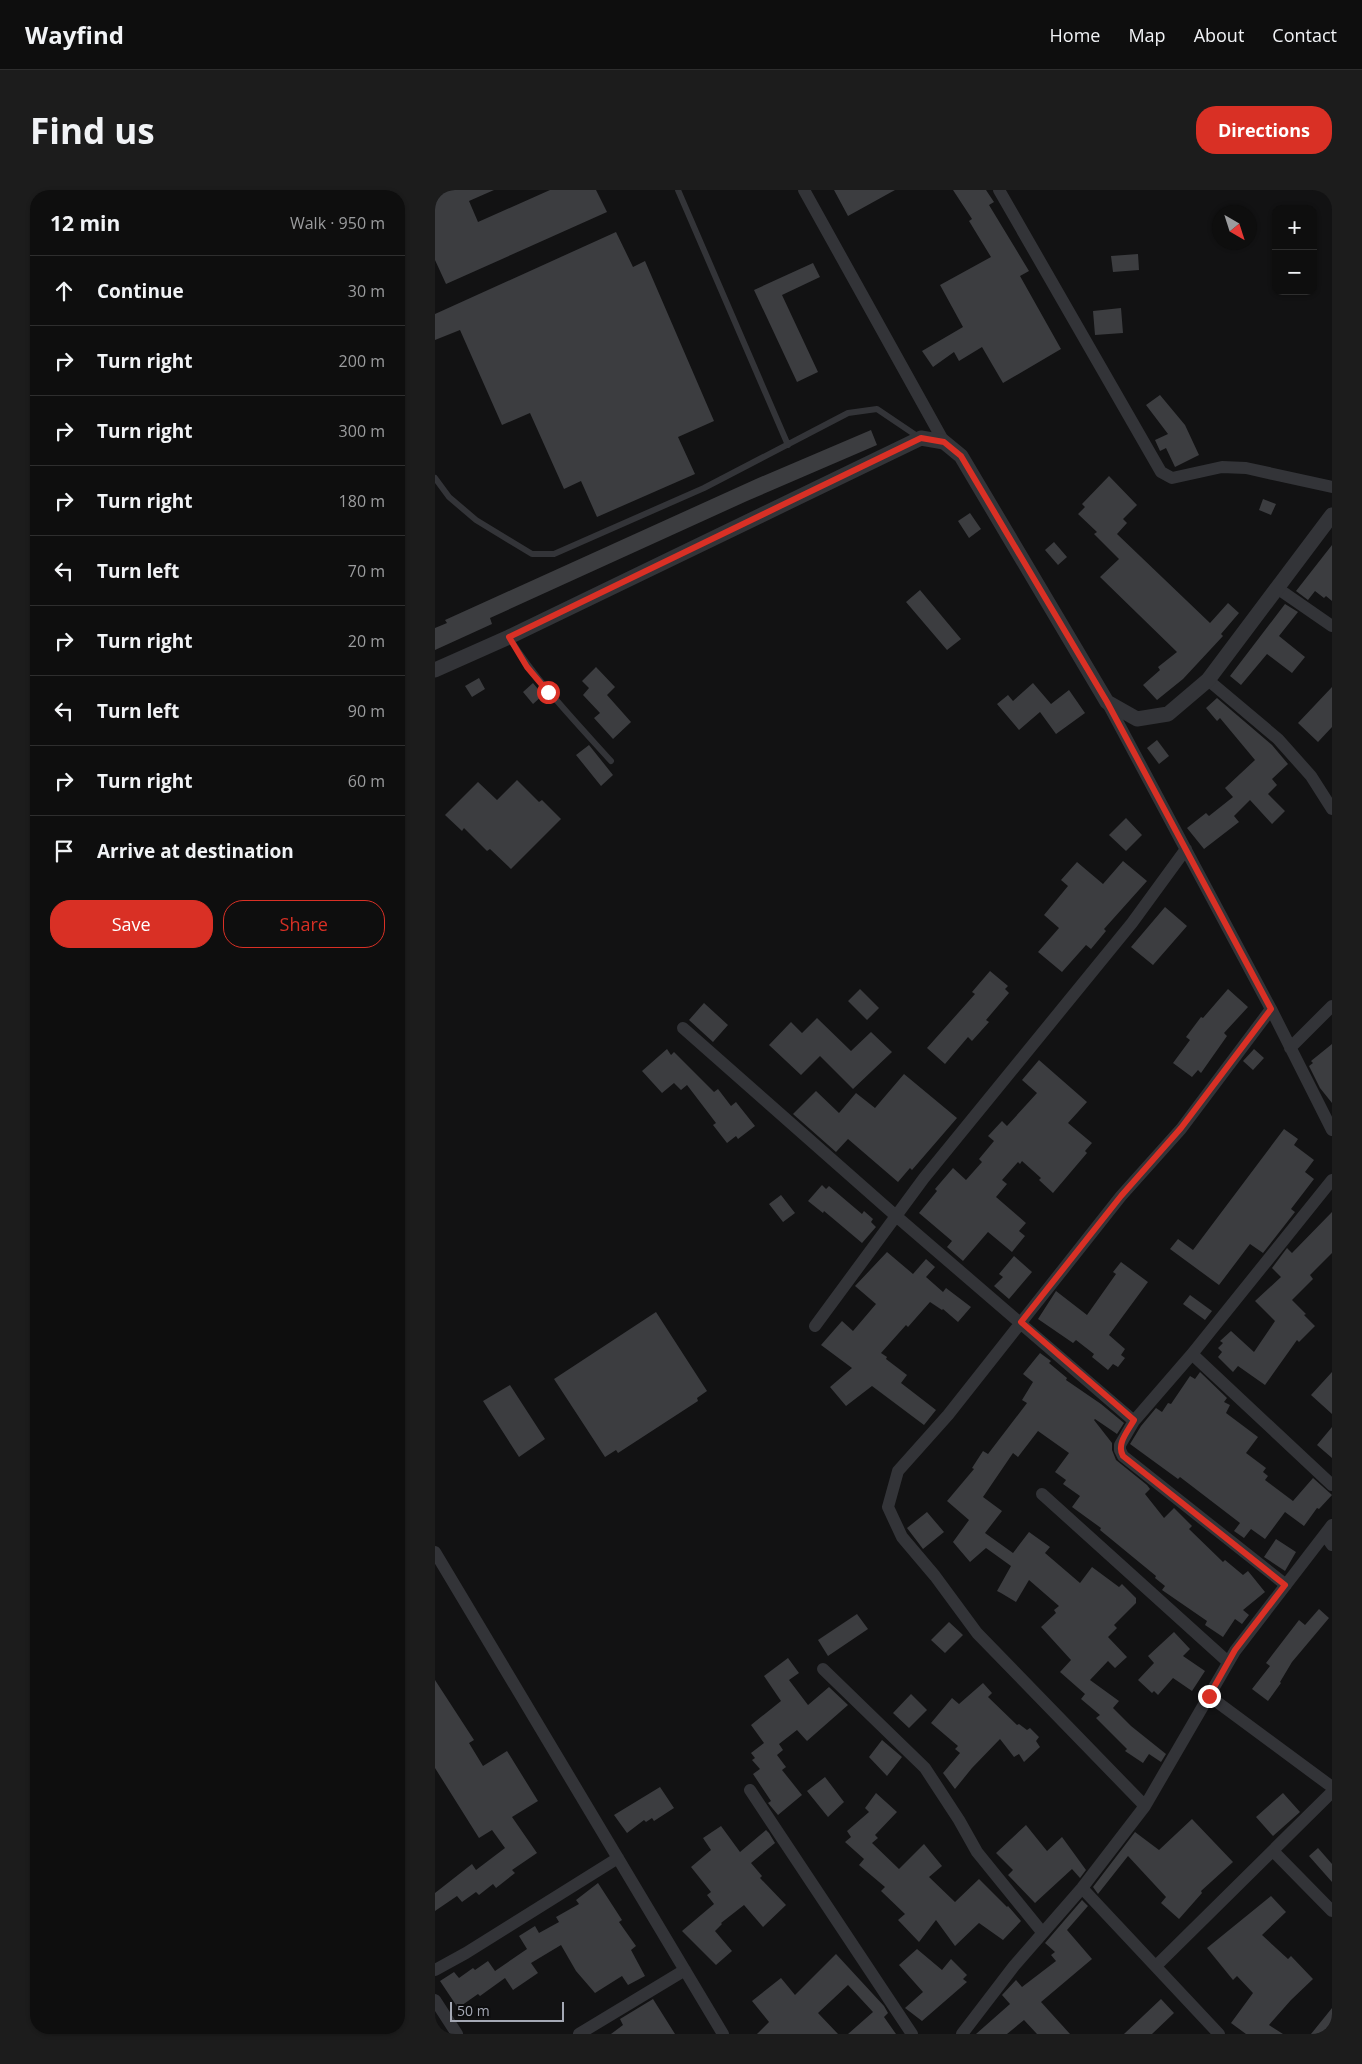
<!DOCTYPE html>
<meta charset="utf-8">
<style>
:root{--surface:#0e0e0e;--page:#1c1c1c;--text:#f1f3f6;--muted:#9b9c9e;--line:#2e2e2e;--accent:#d93025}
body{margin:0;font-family:"Open Sans",sans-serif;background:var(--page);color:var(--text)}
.controls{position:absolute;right:15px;top:15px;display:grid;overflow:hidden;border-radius:10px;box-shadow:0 1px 4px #0004}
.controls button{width:45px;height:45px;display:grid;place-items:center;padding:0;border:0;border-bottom:1px solid var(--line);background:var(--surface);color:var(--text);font:25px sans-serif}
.compass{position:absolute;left:777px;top:15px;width:45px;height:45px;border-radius:50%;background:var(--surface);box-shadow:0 1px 4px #0004;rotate:141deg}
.scale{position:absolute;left:15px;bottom:12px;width:114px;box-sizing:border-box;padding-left:5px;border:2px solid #a4a8b4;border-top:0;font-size:14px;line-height:18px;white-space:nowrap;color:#a4a8b4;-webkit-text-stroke:4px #0d0d0e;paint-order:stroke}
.stop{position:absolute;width:15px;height:15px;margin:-11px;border:4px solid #d93025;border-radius:50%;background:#fff}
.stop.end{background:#d93025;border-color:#fff;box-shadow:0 1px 5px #0008}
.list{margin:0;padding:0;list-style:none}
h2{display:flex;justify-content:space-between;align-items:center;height:65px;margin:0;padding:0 20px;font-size:21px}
h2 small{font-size:16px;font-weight:400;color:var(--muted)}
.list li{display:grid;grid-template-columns:32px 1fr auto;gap:15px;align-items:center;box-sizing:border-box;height:70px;padding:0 20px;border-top:1px solid var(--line)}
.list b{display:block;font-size:19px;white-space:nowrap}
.list em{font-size:16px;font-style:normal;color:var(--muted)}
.actions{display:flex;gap:10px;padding:15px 20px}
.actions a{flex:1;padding:11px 0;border:1px solid var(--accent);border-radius:20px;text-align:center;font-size:18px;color:var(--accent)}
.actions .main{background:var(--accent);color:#fff}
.icon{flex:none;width:28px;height:28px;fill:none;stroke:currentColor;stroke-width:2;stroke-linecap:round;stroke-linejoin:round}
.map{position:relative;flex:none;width:897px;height:1844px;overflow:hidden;border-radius:20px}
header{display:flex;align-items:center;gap:30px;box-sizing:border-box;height:70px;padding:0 25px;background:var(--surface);border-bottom:1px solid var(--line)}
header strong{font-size:24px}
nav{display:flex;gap:28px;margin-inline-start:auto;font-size:18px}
.intro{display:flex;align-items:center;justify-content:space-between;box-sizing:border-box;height:120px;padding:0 30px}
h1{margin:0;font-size:35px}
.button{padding:12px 22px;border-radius:20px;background:var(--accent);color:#fff;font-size:18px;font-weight:700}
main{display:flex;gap:30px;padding:0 30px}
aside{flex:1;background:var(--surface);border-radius:20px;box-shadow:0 1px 4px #0004}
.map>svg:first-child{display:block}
.building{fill:#3c3d40}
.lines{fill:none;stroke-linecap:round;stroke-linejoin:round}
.service{stroke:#333438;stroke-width:6}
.minor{stroke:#333438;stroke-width:12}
.tertiary{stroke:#333438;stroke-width:15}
.route{stroke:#d93025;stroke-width:6}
</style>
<header>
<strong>Wayfind</strong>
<nav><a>Home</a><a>Map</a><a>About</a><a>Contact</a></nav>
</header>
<div class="intro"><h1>Find us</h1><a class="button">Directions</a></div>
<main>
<aside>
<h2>12 min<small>Walk · 950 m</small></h2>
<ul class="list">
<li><svg class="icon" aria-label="ahead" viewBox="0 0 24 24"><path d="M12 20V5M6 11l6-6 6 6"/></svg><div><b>Continue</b></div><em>30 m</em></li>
<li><svg class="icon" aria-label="right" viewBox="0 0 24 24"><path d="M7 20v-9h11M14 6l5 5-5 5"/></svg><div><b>Turn right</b></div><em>200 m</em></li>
<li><svg class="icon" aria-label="right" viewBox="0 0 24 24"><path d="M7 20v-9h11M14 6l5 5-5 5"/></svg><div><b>Turn right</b></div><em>300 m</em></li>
<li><svg class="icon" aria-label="right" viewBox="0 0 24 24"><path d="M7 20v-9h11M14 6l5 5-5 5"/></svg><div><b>Turn right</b></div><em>180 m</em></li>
<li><svg class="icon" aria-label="left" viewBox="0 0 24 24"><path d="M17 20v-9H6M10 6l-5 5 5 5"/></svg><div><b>Turn left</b></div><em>70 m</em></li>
<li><svg class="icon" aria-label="right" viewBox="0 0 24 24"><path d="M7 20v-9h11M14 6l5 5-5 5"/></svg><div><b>Turn right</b></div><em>20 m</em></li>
<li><svg class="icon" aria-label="left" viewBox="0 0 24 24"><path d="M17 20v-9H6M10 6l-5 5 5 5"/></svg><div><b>Turn left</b></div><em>90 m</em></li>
<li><svg class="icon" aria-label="right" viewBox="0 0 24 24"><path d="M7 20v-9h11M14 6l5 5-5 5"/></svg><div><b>Turn right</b></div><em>60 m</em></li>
<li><svg class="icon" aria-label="arrive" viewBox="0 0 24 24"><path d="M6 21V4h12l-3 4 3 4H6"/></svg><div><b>Arrive at destination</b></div></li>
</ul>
<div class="actions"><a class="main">Save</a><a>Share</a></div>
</aside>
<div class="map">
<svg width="897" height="1844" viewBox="0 0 897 1844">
<rect width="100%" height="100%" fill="#121213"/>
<path class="building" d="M0,0H59L34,11L43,32L115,0H161L172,22L11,94L0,70Z
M399,0H460L413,26Z
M518,0H551L559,12L554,15L594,81L585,86L626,159L568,193L547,157L524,171L519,162L498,177L487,161L528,137L505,95L556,67L534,31L537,29Z
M181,42L198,77L210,71L279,231L243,247L260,284L162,327L146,291L129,299L95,223L67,235L25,140L0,150V124Z
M703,64L704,80L678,82L676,66Z
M378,73L385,87L347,105L383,182L362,192L319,100Z
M686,118L688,143L660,145L658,121Z
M725,205L750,235L764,265L740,277L731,258L725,261L720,250L733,244L711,215Z
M436,240L442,255L312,311L55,428L57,434L0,460V438L12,433L10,430L321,289Z
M674,286L702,315L688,329L692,333L682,344L775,433L793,413L804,423L786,444L788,446L748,489L722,510L708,495L725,480L723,477L742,462L665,387L684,369L659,344L662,342L643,324L650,317L647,314Z
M828,309L841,314L836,325L824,320Z
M535,323L546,339L534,348L523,331Z
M619,352L632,367L623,375L610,360Z
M897,355V411L891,406L889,408L880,401L873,410L861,401Z
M485,400L526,449L512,460L471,412Z
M850,414L863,422L844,446L870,467L857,483L832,464L806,495L795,486Z
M161,477L180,497L172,505L196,532L178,549L159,528L165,523L148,505L154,498L147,491Z
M44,488L50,499L37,507L30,496Z
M98,493L108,505L98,514L88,502Z
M598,493L616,514L634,500L650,523L621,544L605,522L584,540L562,514L573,505L578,511Z
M897,497V537L883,552L863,533Z
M782,508L837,555L853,574L837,589L842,595L833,604L850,621L837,634L815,610L799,626L804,632L769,659L752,638L771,623L774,626L798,607L790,598L820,570L785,528L782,531L771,518Z
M722,550L734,566L724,574L712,558Z
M154,555L178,585L166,596L141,565Z
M82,590L104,612L107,610L126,629L76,679L55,659L52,661L29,638L27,641L10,625L43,592L62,610Z
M691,628L707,645L691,661L674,645Z
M688,671L712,691L669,739L671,741L656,759L651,755L627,782L603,762L624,738L609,725L633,696L626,690L642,672L668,694Z
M730,717L752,736L718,775L696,757Z
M555,781L573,796L570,799L574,803L551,830L554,832L537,851L533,847L510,874L492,858L540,804L537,802Z
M425,799L444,818L432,830L413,811Z
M793,799L813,817L789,843L792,846L766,883L763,880L757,887L738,873L755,850L751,847L766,827L768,828Z
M269,813L293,835L278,852L254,830Z
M382,828L416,861L436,842L457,862L418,899L385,866L366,885L334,855L356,832L367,843Z
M897,854V913L885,898L874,876L878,873L876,871Z
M232,859L236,865L239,862L279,902L283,899L296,916L301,912L320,936L303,949L301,946L292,953L278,935L281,933L252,895L246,900L239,893L227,903L207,881Z
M819,859L829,868L818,880L808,871Z
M604,870L652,912L633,933L657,953L650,961L652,963L618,1003L604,990L606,988L587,971L585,974L583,972L567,990L572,994L561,1007L591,1033L584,1041L590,1046L577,1062L553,1042L528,1071L512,1057L517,1051L484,1023L502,1001L500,999L518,978L531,990L547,972L544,969L559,951L553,946L567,931L572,936L602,903L587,890Z
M469,884L522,928L477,980L475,978L463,992L413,949L401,962L358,924L381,901L404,923L421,903L440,918Z
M849,939L863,949L859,955L879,970L870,982L879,989L856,1019L860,1022L828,1063L815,1054L784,1095L735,1059L743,1049L758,1060Z
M387,995L391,999L394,996L427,1024L429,1021L438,1029L436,1032L441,1037L427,1053L389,1021L388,1023L373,1011Z
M346,1005L360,1023L348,1032L334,1014Z
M897,1022V1063L875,1085L878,1089L857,1110L871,1124L869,1125L880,1136L864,1152L862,1150L830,1195L803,1176L798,1182L783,1167L787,1162L783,1158L788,1153L785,1151L796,1141L819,1162L840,1131L820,1111L846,1087L837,1078L852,1058L857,1063Z
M452,1062L478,1084L491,1069L500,1077L491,1087L508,1102L511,1098L536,1117L523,1132L508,1119L507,1120L495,1112L473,1137L471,1135L446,1163L452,1167L451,1169L472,1185L466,1193L501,1220L489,1235L437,1196L411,1216L395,1197L417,1178L386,1155L407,1131L418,1141L441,1114L420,1096Z
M579,1066L597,1082L574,1109L559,1096L568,1087L564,1084Z
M686,1072L713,1092L674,1145L690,1159L686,1165L690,1168L683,1177L678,1174L673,1180L657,1167L659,1164L641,1150L638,1153L603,1129L621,1101L652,1125L681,1084L678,1082Z
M755,1105L777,1121L770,1130L748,1114Z
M221,1122L272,1201L262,1208L263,1211L183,1263L181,1260L170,1267L119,1189Z
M605,1163L616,1171L614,1173L632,1188L631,1190L666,1214L689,1233L682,1244L660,1229L659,1230L677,1253V1260L681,1270L712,1295L715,1299L710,1304L729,1328L739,1318L757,1336L754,1339L788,1372L790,1370L808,1385L813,1381L830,1402L808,1420L814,1425L807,1434L800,1429L788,1447L770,1435L772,1431L727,1400L730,1396L720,1388L721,1386L665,1340L666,1338L637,1317L645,1306L628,1294L631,1290L620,1282L634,1263L603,1241L583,1267L578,1263L548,1307L567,1321L550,1343L578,1363L594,1342L615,1357L610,1363L645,1393L657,1377L684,1397L687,1394L701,1408V1413L679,1435L682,1438L673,1447L692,1467L680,1478L673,1471L655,1490L684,1511L678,1518L696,1536L731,1564L726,1572L714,1564L708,1573L690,1561L692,1559L661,1528L665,1525L646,1509L650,1504L625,1482L636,1470L606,1437L621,1423L619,1420L624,1416L594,1390L581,1412L566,1403L562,1401L576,1376L551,1358L535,1372L518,1352L534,1330L512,1311L539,1279L537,1278L548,1261L553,1264L589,1217L592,1213L587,1210L598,1192L588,1184Z
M765,1182L792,1208L789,1212L795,1215L791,1223L823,1247L811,1263L831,1278L828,1282L833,1286L830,1290L858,1311L878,1288L897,1305L884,1319L882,1318L869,1336L850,1322L830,1349L816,1339L809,1348L799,1341L805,1333L745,1287L743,1289L695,1254L706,1236L721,1218L727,1222L733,1213L736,1214L755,1186L760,1189Z
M897,1182V1224L876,1205Z
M75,1195L110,1249L84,1267L48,1211Z
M897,1237V1268L882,1255Z
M492,1322L509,1342L488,1359L472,1338Z
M841,1349L861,1362L850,1381L829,1367Z
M884,1419L894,1428L857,1472L845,1492L846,1493L833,1511L817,1499L835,1476L831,1473L864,1430L870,1435Z
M422,1424L433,1439L393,1466L383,1450Z
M514,1432L528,1445L510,1463L496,1450Z
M739,1442L755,1459L748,1466L770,1481L757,1501L738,1488L723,1505L719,1501L717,1503L703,1490L719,1473L713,1466Z
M353,1468L364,1483L354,1490L373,1515L394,1497L413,1515L372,1551L362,1540L344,1554L348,1560L342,1565L351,1577L347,1580L367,1605L343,1625L333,1613L336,1611L318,1584L325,1579L317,1570L320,1568L316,1563L329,1553L316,1535L346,1511L329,1486Z
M0,1490L39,1550L34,1553L48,1576L72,1561L103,1611L77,1627L102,1663L77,1680L80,1683L61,1698L58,1694L44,1705L41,1702L27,1712L22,1706L0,1721V1703L37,1674L41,1680L70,1658L57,1640L44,1648L0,1578Z
M548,1493L557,1503L553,1507L582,1535L584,1534L592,1540L595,1538L604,1547L601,1551L605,1557L589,1572L584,1564L579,1567L565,1549L537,1578L520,1599L508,1583L525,1563L520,1559L523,1556L496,1533L517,1508L524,1514Z
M476,1504L492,1520L474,1538L458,1523Z
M447,1550L467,1567L452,1586L434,1567Z
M390,1587L409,1612L393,1627L372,1601Z
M225,1597L239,1618L219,1631L217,1628L211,1632L209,1630L192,1643L179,1625Z
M441,1603L462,1622L440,1645L443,1648L437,1653L464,1679L489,1654L507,1676L494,1687L520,1712L544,1689L572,1717L573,1716L586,1731L568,1750L544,1733L520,1756L501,1730L484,1752L463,1730L470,1724L446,1701L450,1697L424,1675L429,1669L410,1652L416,1647L412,1641L434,1622L430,1618Z
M848,1603L865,1622L838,1646L821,1627Z
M757,1629L798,1672L766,1701L767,1703L744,1729L726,1713L731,1707L693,1666L663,1704L658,1697L700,1642L724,1660Z
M591,1635L612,1661L627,1647L651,1680L645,1688L637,1679L600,1713L573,1685L578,1680L561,1663Z
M286,1636L305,1662L331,1640L334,1643L340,1653L316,1673L327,1686L325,1688L351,1715L328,1737L309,1715L286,1733L287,1734L280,1741L297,1761L281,1775L247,1741L279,1714L272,1705L276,1702L256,1677L276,1660L268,1648Z
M883,1658L897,1674V1692L874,1666Z
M163,1693L187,1730L184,1732L201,1756L196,1760L210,1786L193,1795L187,1786L160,1803L141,1781L126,1755L96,1773L103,1783L78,1800L70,1788L45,1806L43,1804L23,1818L5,1791L19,1782L24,1788L38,1778L40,1780L53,1771L60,1781L92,1759L84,1746L100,1736L104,1743L124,1732L121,1727L144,1714L141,1710Z
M836,1706L851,1722L827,1745L853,1769L856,1766L878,1789L856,1810L834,1835L848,1844H811L796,1833L818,1803L802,1786L798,1790L772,1758Z
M647,1710L653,1716L632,1740L657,1769L606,1812L635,1844H602L589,1830L572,1844H541L575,1814L567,1805L581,1790L587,1797L621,1771L616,1765L620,1762L610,1753Z
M482,1759L507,1780L516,1769L532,1785L528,1789L532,1792L487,1831L470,1818L488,1802L464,1775Z
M401,1764L449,1816L453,1823L449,1827L461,1844H413L438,1822L413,1795L383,1823L403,1844H322L334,1832L317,1811L346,1788L360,1805Z
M218,1809L240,1844H176L188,1835L185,1829Z
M726,1809L739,1823L717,1844H689Z
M897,1818V1844H876Z"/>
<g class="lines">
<path class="service" d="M243,0L353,255
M0,288L14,307L41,330L97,364H119L269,298L413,223L442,219L485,248
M74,447C103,493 140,531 176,571"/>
<path class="minor" d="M369,0L509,252
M564,0L726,282L737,288L787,277L811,278L897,297
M842,398L897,436
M773,490L843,549L876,586L897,619
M672,512L836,819L897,940
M248,838L461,1026L699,1231
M855,858L897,816
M380,1136L489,988L697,733L751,659
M757,1164L897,1295
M607,1304L793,1472
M890,1345L897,1355
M0,1362L288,1844
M851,1395L688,1266L685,1260V1255L699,1231L757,1164L897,990
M388,1479L490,1578L524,1630L542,1662L607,1742
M774,1506L897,1597
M315,1600L477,1844
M710,1616L542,1443L500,1386L467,1347L453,1317L463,1281L513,1225L686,1006L746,939L836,819
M838,1661L897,1721
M647,1698L784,1844
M721,1776L897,1602
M0,1780L31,1763L183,1668
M0,1810L22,1844
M144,1844L250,1780
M527,1844L579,1776L647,1698L710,1616L800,1461L897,1335"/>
<path class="tertiary" d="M0,480L74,447L486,248L509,252L526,266L672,512L702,529L733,524L773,490L897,325"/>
</g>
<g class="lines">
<path class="route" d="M113,502L92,477L74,447L486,248L509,252L526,266L672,512L836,819L746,938L686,1006L586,1132L699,1230C693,1241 681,1254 688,1266L850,1395L800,1460L774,1506"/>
</g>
</svg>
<div class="controls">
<button>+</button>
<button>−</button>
</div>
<svg class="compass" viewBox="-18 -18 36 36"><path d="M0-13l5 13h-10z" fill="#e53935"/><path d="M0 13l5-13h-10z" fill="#9b9c9e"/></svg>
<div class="scale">50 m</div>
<div class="stop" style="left:113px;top:502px"></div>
<div class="stop end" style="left:774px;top:1506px"></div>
</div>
</main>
